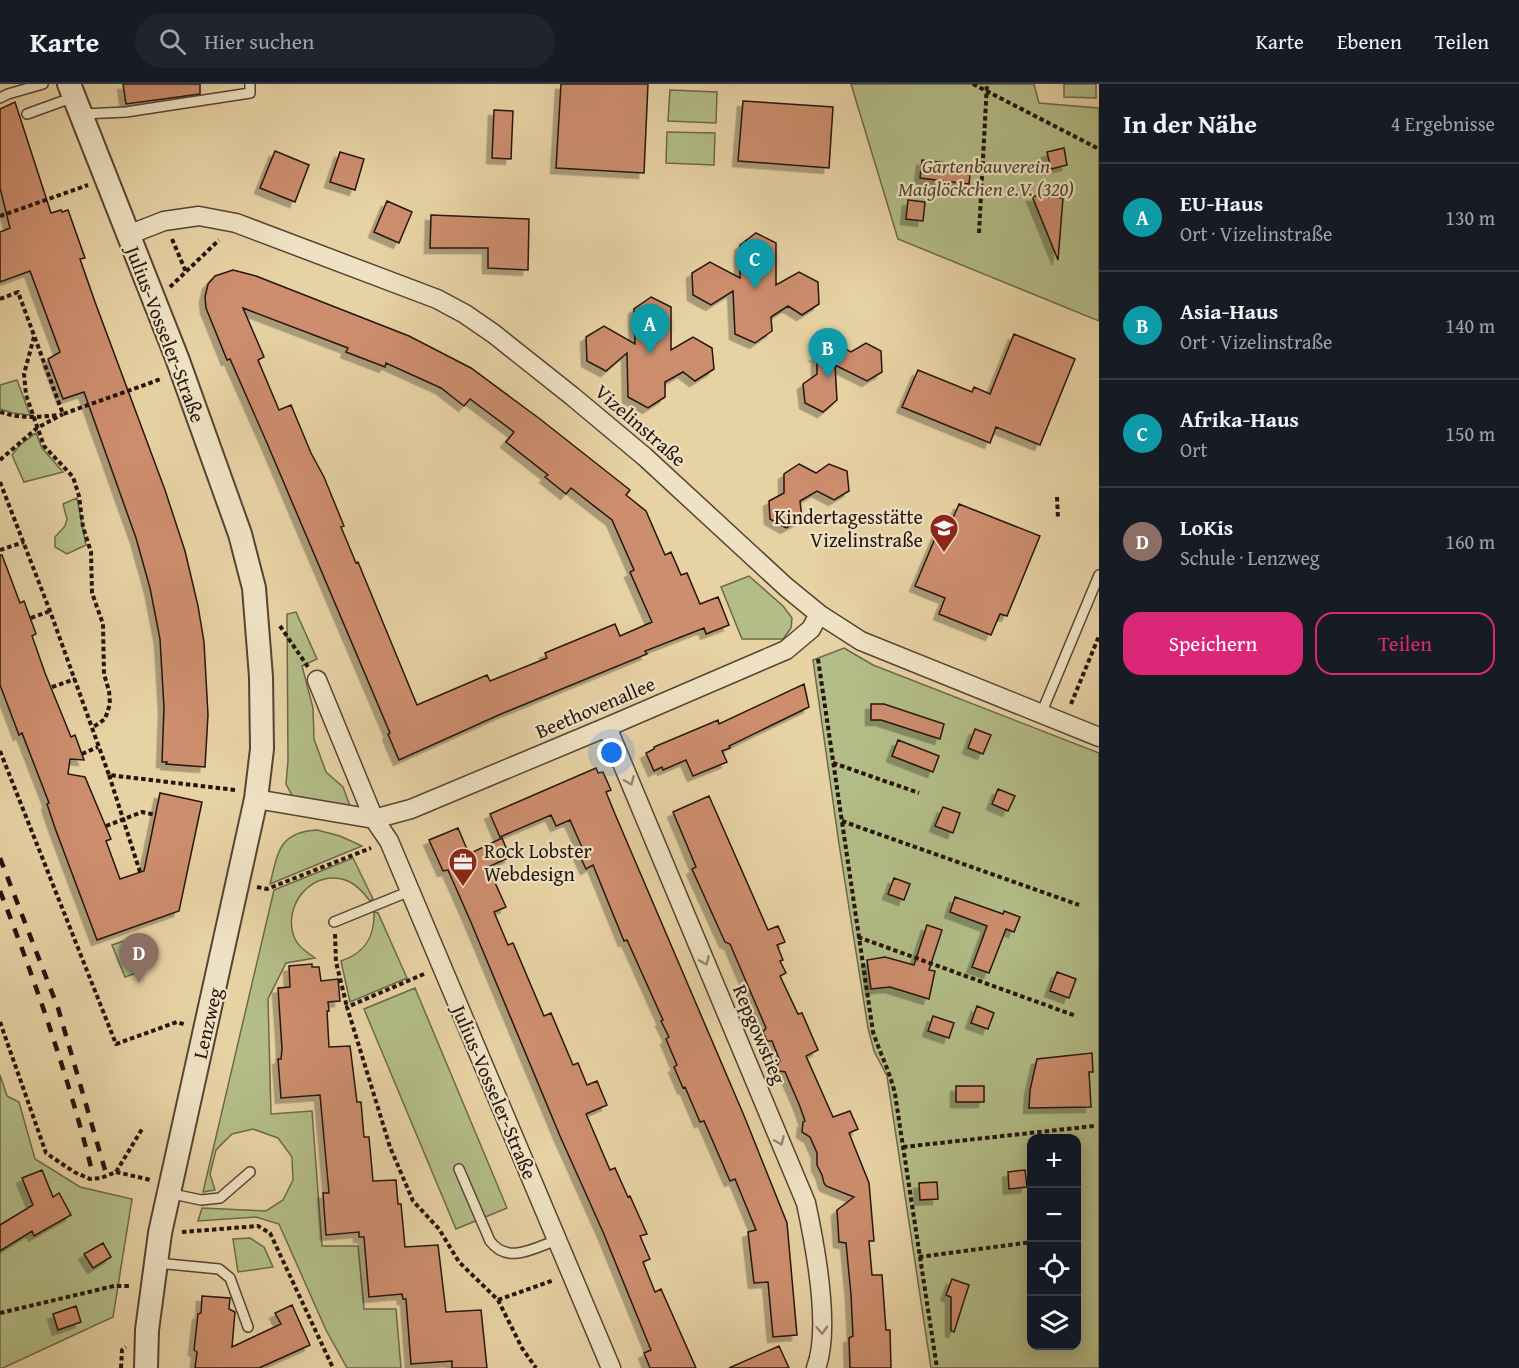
<!DOCTYPE html>
<html lang="de">
<meta charset="utf-8">
<style>
:root{--surface:#171b24;--page:#20242c;--text:#f1f3f6;--muted:#9ea1a6;--line:#363941;--accent:#db2777}
body{margin:0;font-family:"Gentium Book Plus",serif;background:var(--page);color:var(--text)}
.controls{position:absolute;right:18px;bottom:18px;display:grid;overflow:hidden;border-radius:12px;box-shadow:0 3px 15px #0003}
.controls button{width:54px;height:54px;display:grid;place-items:center;padding:0;border:0;border-bottom:2px solid var(--line);background:var(--surface);color:var(--text);font:30px sans-serif}
.you{position:absolute;left:612px;top:669px;width:21px;height:21px;margin:-15px;border:4px solid #fff;border-radius:50%;background:#1a73e8;box-shadow:0 0 0 9px #1a73e833}
.badge{display:grid;place-items:center;width:39px;height:39px;border-radius:50%;background:var(--accent);color:#fff;font-size:20px;font-weight:700}
.pin{position:absolute;translate:-50% -50px;filter:drop-shadow(0 2px 3px #0008)}
.pin::after{content:'';position:absolute;top:32px;width:21px;height:18px;background:inherit;clip-path:polygon(0 0,100% 0,50% 100%)}
.list{margin:0;padding:0;list-style:none}
h2{display:flex;justify-content:space-between;align-items:center;height:78px;margin:0;padding:0 24px;font-size:26px}
h2 small{font-size:20px;font-weight:400;color:var(--muted)}
.list li{display:grid;grid-template-columns:39px 1fr auto;gap:18px;align-items:center;box-sizing:border-box;height:108px;padding:0 24px;border-top:2px solid var(--line)}
.list b{display:block;font-size:22px;white-space:nowrap}
.list p{margin:0;font-size:20px;white-space:nowrap;color:var(--muted)}
.list em{font-size:20px;font-style:normal;color:var(--muted)}
.actions{display:flex;gap:12px;padding:18px 24px}
.actions a{flex:1;padding:14px 0;border:2px solid var(--accent);border-radius:18px;text-align:center;font-size:21px;color:var(--accent)}
.actions .main{background:var(--accent);color:#fff}
.icon{flex:none;width:33px;height:33px;fill:none;stroke:currentColor;stroke-width:2;stroke-linecap:round;stroke-linejoin:round}
.map{position:relative;flex:none;width:1099px;height:1284px;overflow:hidden}
header{display:flex;align-items:center;gap:36px;box-sizing:border-box;height:84px;padding:0 30px;background:var(--surface);border-bottom:2px solid var(--line)}
header strong{font-size:28px}
nav{display:flex;gap:33px;margin-inline-start:auto;font-size:21px}
.search{width:420px;height:54px;background:var(--page);display:flex;align-items:center;gap:15px;box-sizing:border-box;padding:0 21px;border-radius:33px;color:var(--muted);font-size:22px}
main{display:flex}
aside{flex:1;background:var(--surface)}
.map>svg:first-child{display:block}
.green{fill:#b3bd87;stroke:#6c684a;stroke-width:1.5;fill-rule:evenodd}
.building{fill:#cd8e6e;stroke:#26140d;stroke-width:1.5;fill-rule:evenodd;filter:url(#shadow)}
.lines{fill:none;stroke-linecap:round;stroke-linejoin:round}
.service-casing{stroke:#564433;stroke-width:12}
.minor-casing{stroke:#564433;stroke-width:21}
.tertiary-casing{stroke:#564433;stroke-width:26}
.path{stroke:#26140d;stroke-width:4;stroke-dasharray:4.5 3;stroke-linecap:butt}
.service{stroke:#efe2c4;stroke-width:9}
.minor{stroke:#efe2c4;stroke-width:18}
.tertiary{stroke:#efe2c4;stroke-width:22}
.rail{stroke:#26140d;stroke-width:4.5;stroke-dasharray:10 10;stroke-linecap:butt}
.oneway{stroke:#958572}
.labels{text-anchor:middle;dominant-baseline:central;stroke-width:4.5;stroke-linejoin:round;paint-order:stroke}
.park-label{font-size:20px;font-style:italic;fill:#504732;stroke:#efe2c4}
.street-label{font-size:20px;fill:#26140d;stroke:#efe2c4}
.poi-label{font-size:20px;fill:#26140d;stroke:#efe2c4;text-anchor:end}
</style>
<header>
<strong>Karte</strong>
<div class="search"><svg class="icon" aria-label="search" viewBox="0 0 24 24"><circle cx="10" cy="10" r="6"/><path d="M15 15l6 6"/></svg>Hier suchen</div>
<nav><a>Karte</a><a>Ebenen</a><a>Teilen</a></nav>
</header>
<main>
<div class="map">
<svg width="1099" height="1284" viewBox="0 0 1099 1284">
<defs>
<filter id="shadow"><feDropShadow dx="-5.5" dy="5.5" stdDeviation="0" flood-color="#0004"/></filter>
</defs>
<rect width="100%" height="100%" fill="#e7d2a4"/>
<filter id="stains"><feTurbulence type="fractalNoise" baseFrequency=".00333" numOctaves="4"/><feColorMatrix values="0 0 0 0 .2 0 0 0 0 .09 0 0 0 0 .02 0 0 0 .5 -.17"/></filter>
<radialGradient id="worn" r=".72"><stop offset=".6" stop-color="#630" stop-opacity="0"/><stop offset="1" stop-color="#630" stop-opacity=".3"/></radialGradient>
<path class="green" d="M851,0H1034L1039,19L1099,24V237L898,155Z
M1064,0H1096V14L1064,13Z
M670,6L717,8L716,39L668,37Z
M667,48L715,49L714,81L666,79Z
M17,296L30,331L13,329L0,325V301Z
M36,349L42,364L63,388L24,398L12,371L20,361Z
M77,414L86,461L67,470L55,463V453L65,442L67,435L63,420Z
M749,492L783,522L792,534L791,544L783,555H742L721,503Z
M296,528L317,575L302,582L313,624L314,655L326,688L343,703L350,722L293,713L286,700L288,677L287,530Z
M844,564L873,581L1099,669V1284H931L887,992L874,967L868,944L839,760L813,576ZM1032,1054H1076V1262H1032Z
M317,746L340,752L362,762L270,800C278,768 279,748 317,746Z
M353,774L373,815L370,817C364,809 359,803 350,798C315,781 280,821 295,855C299,864 308,869 315,874L286,879L268,915L271,1030L312,1027L322,1162H358L364,1225H396L401,1284H347L326,1246L279,1140L256,1133L198,1137L202,1124L266,1127L283,1116L293,1096L292,1073L278,1054L253,1045L232,1050L216,1066L210,1090L215,1106L203,1108L274,806Z
M374,828L378,829L407,894L350,918L341,877C365,869 375,853 374,828Z
M130,855L142,887L125,893L112,861Z
M415,904L507,1124L456,1145L364,925Z
M0,991L7,1012L19,1018L35,1075L80,1103L132,1115L113,1233L3,1284H0Z
M250,1154L264,1163L273,1183L238,1188L233,1155Z"/>
<path class="building" d="M123,0H200V10L126,20Z
M561,0H648L644,89L556,84Z
M743,17L833,23L829,84L738,77Z
M15,18L51,129L61,126L62,128L68,126L85,174L80,175L95,218L165,406L185,467L198,522L204,558L208,631L205,683L166,680L167,678H162L164,624L160,555L150,504L136,454L84,308L63,315L48,275L60,268L30,187L0,198V148L10,144L0,104V25Z
M494,26L513,27L511,75L492,74Z
M1064,64L1067,81L1051,85L1047,68Z
M275,67L309,81L295,118L260,104Z
M340,68L364,75L355,106L330,98Z
M922,76L971,82L969,100L920,94Z
M1032,112L1063,114L1058,176Z
M908,116L925,118L923,137L906,135Z
M387,117L412,128L399,159L374,148Z
M431,131L529,135L528,186L488,184V164H430Z
M756,149L776,159V201L799,188L818,198L819,220L802,231L788,222L771,233L772,247L755,259L735,250L733,207L711,221L693,211L692,189L710,178L740,194V161Z
M233,186L256,192L409,252L471,284L540,335L630,406L626,411L646,427L665,471L671,468L681,491L687,489L700,520L718,513L729,541L706,550L704,544L645,567L647,570L501,630L399,676L388,650L390,649L267,359L230,275L227,276L206,224L205,213L208,200L215,192ZM243,224L348,264L346,268L385,283L386,279L441,304L464,322L470,315L514,348L506,358L548,391L545,393L566,410L571,404L612,436L634,486L630,488L652,538L620,552L615,540L545,569L547,574L542,576L490,597L487,591L417,621L358,478L356,479L341,443L344,442L324,393L311,369L291,321L279,326L258,276L264,273Z
M651,213L671,223V266L693,253L712,264L714,285L695,297L683,288L665,298V313L648,324L628,313L627,269L606,287L587,277L586,253L604,242L635,260L634,225Z
M1014,250L1075,275L1040,361L996,343L990,359L902,323L918,286L972,308L974,303L990,310Z
M834,259L851,268L866,259L881,267L882,288L867,297L835,281L837,316L823,328L805,319L803,300L817,290V272H815Z
M799,380L816,389L829,380L847,387L849,407L834,416L817,407L800,417L802,435L786,444L770,435L769,417L784,409V390Z
M959,420L1040,452L1007,532L1000,530L991,551L939,530L945,514L915,502L939,445L947,448Z
M0,471H2L20,519L24,517L36,550L32,552L45,589L71,653L75,651L84,676L70,675L68,690L85,693L111,755L106,757L120,795L144,787L160,709L202,718L179,827L97,856L55,744L47,720L49,719L22,649L19,651L0,601Z
M804,600L809,623L729,662L730,664L722,667L727,678L693,692L686,676L663,686L662,683L654,687L646,669L654,665V663L718,636L719,640Z
M871,620H884L944,640L940,655L881,636H871Z
M975,645L991,651L983,670L968,664Z
M898,656L939,672L933,688L892,672Z
M596,684L598,689L603,688L611,706L606,708L615,730L745,1034L787,1139L797,1251L773,1253L768,1198L754,1199L748,1148L756,1146L735,1095L730,1097L704,1037L700,1038L685,1003L683,1004L674,983L677,981L666,955L669,953L661,937L663,936L627,856L624,857L593,781L586,785L579,770L584,768L570,736L556,742L551,731L500,753L490,730Z
M998,705L1015,712L1008,727L992,720Z
M709,712L768,846L778,842L785,858L777,861L783,876L780,877L786,889L780,892L798,930L802,929L818,966L806,972L833,1033L850,1027L858,1045L849,1049L869,1099L874,1157H869L872,1191H882L886,1246H890L891,1284H850L849,1254L853,1252L851,1211L846,1159L839,1158L837,1126L854,1113L826,1102L824,1099L822,1091L817,1081V1069L810,1053L802,1048L803,1038L805,1037L799,1020L785,988L774,986L780,977L772,957H767L763,948L766,944L730,860L725,858L692,785L696,783L673,728Z
M943,723L960,729L953,749L935,742Z
M458,744L469,770L502,754L510,773L488,783L506,823L494,828L508,861L513,859L544,932L551,929L573,981L578,979L587,1001L597,997L607,1021L586,1030L610,1086L615,1084L628,1113L630,1112L647,1150L640,1152L650,1175L643,1178L655,1208L661,1205L696,1284H650L644,1269L651,1266L603,1148L560,1052L470,836L448,786L443,787L429,756Z
M894,794L910,800L904,816L888,810Z
M955,813L1003,830L1004,827L1020,833L1014,848L1006,845L989,889L972,883L987,842L950,828Z
M927,841L942,846L929,886L935,887L929,915L890,903L871,905L867,876L885,873L914,881Z
M312,880V883H319L321,897L338,895L340,917L328,918L329,927H327L329,963L350,962L357,1018H361L364,1053H369L373,1097L396,1096L398,1120H401L405,1163L438,1161L446,1228L481,1226L487,1284H452V1277L411,1280L406,1215H403L402,1210L369,1213L364,1153H359V1148L326,1151L323,1109H329L320,1011L281,1014L278,975H281L282,965L278,904L290,903L289,882Z
M1057,888L1076,895L1069,914L1050,907Z
M977,922L994,929L988,945L971,939Z
M933,932L954,939L949,954L928,947Z
M1092,969L1093,988H1089L1091,1023L1029,1024L1030,1006L1037,975Z
M956,1002H984V1018H956Z
M42,1086L53,1113L59,1109L71,1131L34,1152L32,1147L0,1167V1141L33,1121L22,1094Z
M1025,1086L1027,1103L1009,1105L1008,1088Z
M937,1098L938,1115L920,1116L919,1099Z
M103,1159L111,1173L93,1184L84,1170Z
M952,1195L969,1201L954,1248L951,1247V1213L946,1211Z
M202,1212L230,1214L229,1225L235,1228L232,1263L281,1240L275,1229L292,1221L310,1261L259,1284H195L197,1268L194,1266L198,1230L201,1229Z
M76,1222L81,1238L58,1246L53,1230Z
M779,1262L789,1284H729Z"/>
<g class="lines">
<g class="service-casing">
<path id="service" d="M0,14L8,10L43,0
M27,30L74,13
M83,30L126,28L250,9V0
M1041,630L1099,491
M334,838L410,807
M459,1085L490,1157C508,1181 534,1164 557,1156
M168,1109L201,1116L220,1114L250,1088
M157,1179L219,1185L230,1194L248,1243"/>
</g>
<g class="minor-casing">
<path id="minor" d="M128,151L164,137L199,132L236,139L437,215L465,230L494,250L572,312L645,373L786,503L819,530L861,557L1099,653
M317,596L374,735L411,725L607,643L786,566L811,545L819,530
M607,643L806,1119C815,1161 831,1245 816,1284
M256,715L374,735L389,757L611,1284"/>
</g>
<g class="tertiary-casing">
<path id="tertiary" d="M69,0L177,274L240,450L254,504L261,593L262,665L256,715L160,1149L147,1246L146,1284"/>
</g>
<path class="path" d="M973,0L1099,65
M0,132L88,101
M979,149L987,0
M172,155L186,188
M170,203L219,156
M0,215L18,208L63,330L161,295
M34,253L24,290L26,311L44,362L73,393L79,412L83,443L91,468L92,509L103,540L104,590L109,607L110,620L105,635L92,644
M0,328C20,335 39,333 59,331
M0,376L37,344L63,330
M0,398L50,527L109,691L235,706
M1057,413L1058,434
M0,466L24,458
M31,534L50,527
M280,542L308,583
M818,575L873,948C880,969 890,988 895,1010L937,1284
M52,603L75,595
M1071,620L1099,552
M0,667L116,960L177,938L186,941
M82,670L98,663
M833,679L919,709
M109,691L140,788
M842,737L1079,821
M106,742L142,728L156,731
M257,803L267,805L371,764
M335,850L336,878L347,923
M858,853L1076,932
M424,890L347,923L390,1063L413,1117L439,1145L459,1178L498,1216L522,1264L536,1284
M0,938L46,1069L74,1088L90,1095L101,1094L116,1088L142,1045
M903,1063L1094,1042
M116,1088L151,1096
M182,1148L258,1142L270,1149L333,1284
M919,1173L1032,1158
M498,1216L554,1196
M0,1229L114,1202H131
M121,1284L122,1266L126,1263"/>
<use href="#service" class="service"/>
<use href="#minor" class="minor"/>
<use href="#tertiary" class="tertiary"/>
<path class="rail" d="M0,774L58,924L105,1086
M0,807C36,899 68,992 92,1087"/>
</g>
<defs><path id="oneway-chevron" d="M-2-3.5L2.5 0L-2 3.5" fill="none" stroke-width="1.6" stroke-linecap="round" stroke-linejoin="round" transform="scale(1.5)"/></defs>
<g class="oneway">
<use href="#oneway-chevron" transform="translate(630 697) rotate(67)"/>
<use href="#oneway-chevron" transform="translate(705 877) rotate(67)"/>
<use href="#oneway-chevron" transform="translate(780 1057) rotate(67)"/>
<use href="#oneway-chevron" transform="translate(822 1246) rotate(88)"/>
</g>
<defs>
<g id="school-pin" transform="scale(1.5)"><path d="M0 17L-7.5 6A9.5 9.5 0 1 1 7.5 6Z" fill="#8f2418" stroke="#efe2c4"/><path d="M0-5L7-2L0 1L-7-2ZM-4 1L0 2.5L4 1V4Q0 6-4 4Z" fill="#fff"/></g>
<g id="office-pin" transform="scale(1.5)"><path d="M0 17L-7.5 6A9.5 9.5 0 1 1 7.5 6Z" fill="#8f2418" stroke="#efe2c4"/><path d="M-6-3h4V-5.5h4V-3h4V5H-6ZM-1-4.5V-3h2v-1.5ZM-6 0V1H6V0Z" fill="#fff"/></g>
</defs>
<g fill-rule="evenodd">
<use href="#school-pin" x="944" y="444"/>
<use href="#office-pin" x="463" y="778"/>
</g>
<g class="labels">
<g class="park-label">
<text x="986" y="81">Gartenbauverein<tspan x="986" dy="23">Maiglöckchen e.V. (320)</tspan></text>
</g>
<g class="street-label">
<text transform="translate(166 250) rotate(69)">Julius-Vosseler-Straße</text>
<text transform="translate(641 341) rotate(41)">Vizelinstraße</text>
<text transform="translate(595 623) rotate(-23)">Beethovenallee</text>
<text transform="translate(207 939) rotate(-77)">Lenzweg</text>
<text transform="translate(760 950) rotate(67)">Repgowstieg</text>
<text transform="translate(495 1008) rotate(67)">Julius-Vosseler-Straße</text>
</g>
<g class="poi-label">
<text x="923" y="432">Kindertagesstätte<tspan x="923" dy="23">Vizelinstraße</tspan></text>
<text x="484" y="766" text-anchor="start">Rock Lobster<tspan x="484" dy="23">Webdesign</tspan></text>
</g>
</g>
<rect width="100%" height="100%" filter="url(#stains)"/>
<rect width="100%" height="100%" fill="url(#worn)"/>
</svg>
<div class="controls">
<button>+</button>
<button>−</button>
<button><svg class="icon" aria-label="locate" viewBox="0 0 24 24"><circle cx="12" cy="12" r="6"/><path d="M12 2v4M12 18v4M2 12h4M18 12h4"/></svg></button>
<button><svg class="icon" aria-label="layers" viewBox="0 0 24 24"><path d="M12 4l9 5-9 5-9-5zM3 14l9 5 9-5"/></svg></button>
</div>
<div class="you"></div>
<div class="pin badge" style="left:650px;top:270px;background:#0f9aa8">A</div>
<div class="pin badge" style="left:828px;top:294px;background:#0f9aa8">B</div>
<div class="pin badge" style="left:755px;top:205px;background:#0f9aa8">C</div>
<div class="pin badge" style="left:139px;top:899px;background:#8d6e63">D</div>
</div>
<aside>
<h2>In der Nähe<small>4 Ergebnisse</small></h2>
<ul class="list">
<li><span class="badge" style="background:#0f9aa8">A</span><div><b>EU-Haus</b><p>Ort · Vizelinstraße</p></div><em>130 m</em></li>
<li><span class="badge" style="background:#0f9aa8">B</span><div><b>Asia-Haus</b><p>Ort · Vizelinstraße</p></div><em>140 m</em></li>
<li><span class="badge" style="background:#0f9aa8">C</span><div><b>Afrika-Haus</b><p>Ort</p></div><em>150 m</em></li>
<li><span class="badge" style="background:#8d6e63">D</span><div><b>LoKis</b><p>Schule · Lenzweg</p></div><em>160 m</em></li>
</ul>
<div class="actions"><a class="main">Speichern</a><a>Teilen</a></div>
</aside>
</main>
